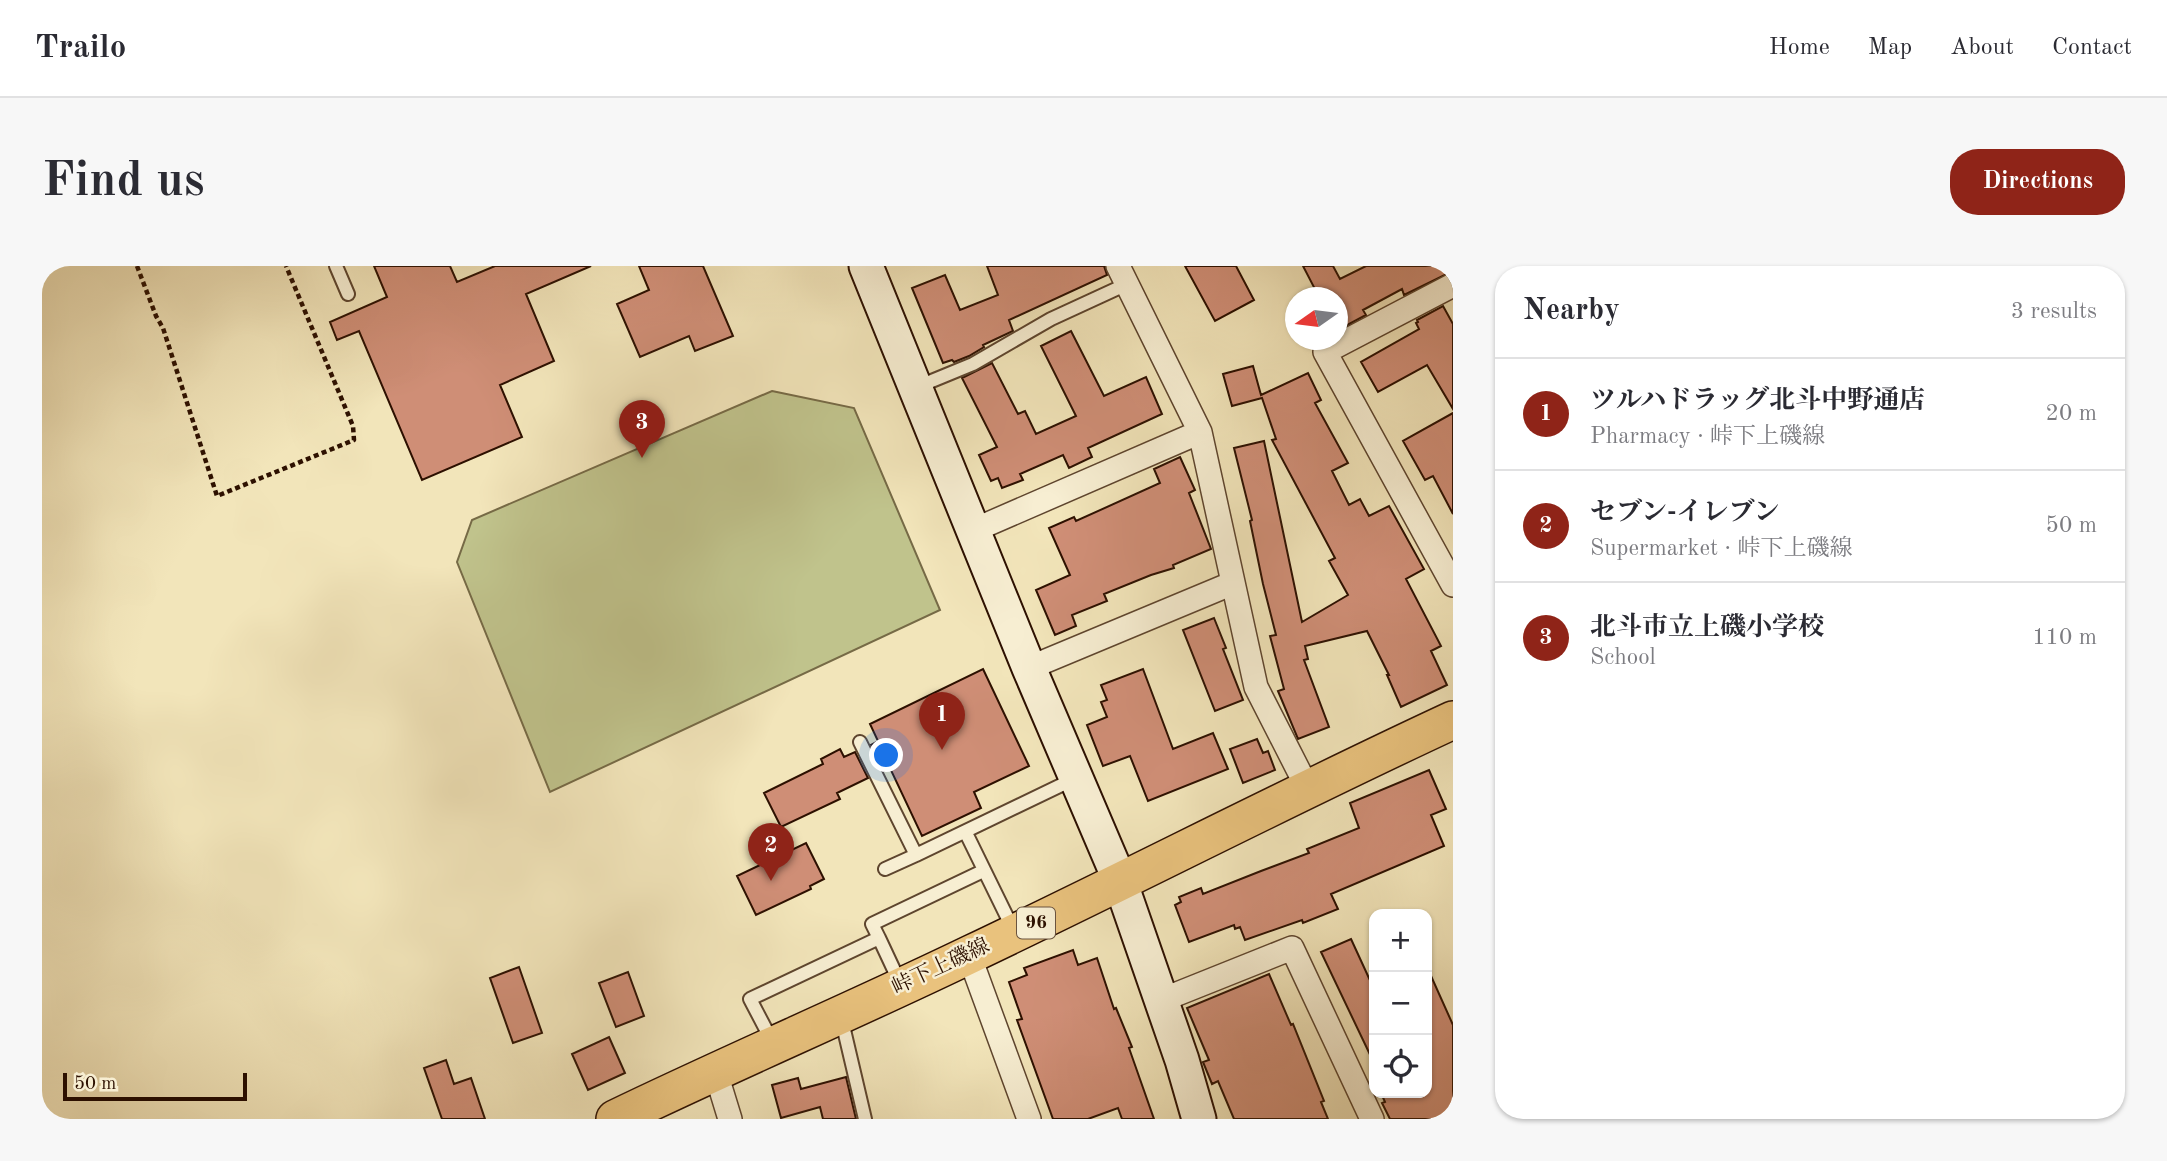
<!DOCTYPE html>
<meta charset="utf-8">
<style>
:root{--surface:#fff;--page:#f7f7f7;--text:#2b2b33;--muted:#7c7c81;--line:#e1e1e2;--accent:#8f2418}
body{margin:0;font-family:"Old Standard TT","Noto Serif JP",serif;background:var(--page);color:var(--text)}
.controls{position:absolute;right:21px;bottom:21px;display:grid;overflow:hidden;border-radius:14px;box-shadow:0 2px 5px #0004}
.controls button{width:63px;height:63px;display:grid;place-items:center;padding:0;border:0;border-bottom:2px solid var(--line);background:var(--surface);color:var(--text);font:35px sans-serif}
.compass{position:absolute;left:1243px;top:21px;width:63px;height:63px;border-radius:50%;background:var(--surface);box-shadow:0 2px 5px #0004;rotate:256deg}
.scale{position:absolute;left:21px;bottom:18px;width:184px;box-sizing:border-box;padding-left:7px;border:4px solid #2d1000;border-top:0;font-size:19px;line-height:24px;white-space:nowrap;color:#2d1000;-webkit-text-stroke:5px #f7eed2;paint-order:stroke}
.you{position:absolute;left:845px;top:490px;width:24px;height:24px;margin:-18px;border:5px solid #fff;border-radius:50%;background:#1a73e8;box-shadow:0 0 0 10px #1a73e833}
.badge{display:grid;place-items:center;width:46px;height:46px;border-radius:50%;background:var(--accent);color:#fff;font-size:23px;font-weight:700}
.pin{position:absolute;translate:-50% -58px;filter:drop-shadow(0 2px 4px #0008)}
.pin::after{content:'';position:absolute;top:37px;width:24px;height:21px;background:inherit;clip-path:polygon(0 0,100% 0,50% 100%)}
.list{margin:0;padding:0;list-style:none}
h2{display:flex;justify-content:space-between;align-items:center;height:91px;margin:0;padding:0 28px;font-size:30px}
h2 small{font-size:23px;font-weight:400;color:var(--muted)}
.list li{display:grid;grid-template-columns:46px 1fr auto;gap:21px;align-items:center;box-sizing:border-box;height:112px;padding:0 28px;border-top:2px solid var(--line)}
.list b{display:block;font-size:26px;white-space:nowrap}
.list p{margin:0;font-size:23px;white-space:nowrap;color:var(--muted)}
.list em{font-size:23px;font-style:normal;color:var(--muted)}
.icon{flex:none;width:38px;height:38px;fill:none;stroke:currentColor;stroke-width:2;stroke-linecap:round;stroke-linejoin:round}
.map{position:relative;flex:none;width:1411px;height:853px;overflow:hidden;border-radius:28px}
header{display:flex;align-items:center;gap:42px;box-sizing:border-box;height:98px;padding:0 35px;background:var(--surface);border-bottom:2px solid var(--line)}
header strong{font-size:33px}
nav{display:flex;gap:38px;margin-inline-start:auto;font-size:24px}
.intro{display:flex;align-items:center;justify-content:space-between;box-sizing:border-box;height:168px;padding:0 42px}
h1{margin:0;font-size:49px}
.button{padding:18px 32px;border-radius:28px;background:var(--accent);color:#fff;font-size:24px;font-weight:700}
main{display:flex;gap:42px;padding:0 42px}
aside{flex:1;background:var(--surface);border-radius:28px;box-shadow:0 2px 5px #0004}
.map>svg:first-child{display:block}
.green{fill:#c0c38c;stroke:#766a46;stroke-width:2}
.building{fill:#cf8e76;stroke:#2d1000;stroke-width:2}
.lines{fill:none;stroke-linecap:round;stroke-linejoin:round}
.lane-casing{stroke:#5e452e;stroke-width:16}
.street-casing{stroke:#5e452e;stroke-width:26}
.secondary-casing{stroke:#2d1000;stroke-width:37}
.primary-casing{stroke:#2d1000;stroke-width:40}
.path{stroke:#2d1000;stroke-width:4.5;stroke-dasharray:5 3.5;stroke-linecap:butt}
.lane{stroke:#f7eed2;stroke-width:12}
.street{stroke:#f7eed2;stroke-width:23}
.secondary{stroke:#f7eed2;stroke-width:33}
.primary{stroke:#e9c27d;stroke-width:37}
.labels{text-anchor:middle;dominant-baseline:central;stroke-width:5;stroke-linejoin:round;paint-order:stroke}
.shield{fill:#f7eed2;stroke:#6a533f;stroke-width:2}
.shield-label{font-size:19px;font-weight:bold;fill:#2d1000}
.street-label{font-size:21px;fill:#2d1000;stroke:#f7eed2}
</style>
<header>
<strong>Trailo</strong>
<nav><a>Home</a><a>Map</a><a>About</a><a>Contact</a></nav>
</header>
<div class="intro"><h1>Find us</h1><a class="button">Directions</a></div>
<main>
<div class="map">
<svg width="1411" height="853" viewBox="0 0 1411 853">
<rect width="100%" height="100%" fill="#f2e5ba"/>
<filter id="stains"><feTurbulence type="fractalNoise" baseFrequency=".00286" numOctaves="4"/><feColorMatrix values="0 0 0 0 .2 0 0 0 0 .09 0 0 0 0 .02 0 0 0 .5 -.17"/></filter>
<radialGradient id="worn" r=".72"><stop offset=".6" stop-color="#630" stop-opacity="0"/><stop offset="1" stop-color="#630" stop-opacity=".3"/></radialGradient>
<path class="green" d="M730,125L812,142L898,344L508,526L415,296L430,254Z"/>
<path class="building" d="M332,0H408L415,16L453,0H549L484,28L512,95L458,119L480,171L380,214L317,65L295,74L288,56L345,31Z
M597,0H661L691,70L653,85L647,70L598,91L575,38L607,24Z
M945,0H1062L1065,9L967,54L971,65L941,79L942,81L927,90L912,96L910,94L901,97L870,22L903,9L918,44L956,29Z
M1143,0H1194L1212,34L1173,55Z
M1261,0H1291L1298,13L1324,0H1411V5L1362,29L1360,23L1321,44L1324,49L1296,64V32H1262L1274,25Z
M1401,40L1411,58V143L1385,99L1336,126L1319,96L1377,63L1374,57L1376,56L1375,54Z
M1029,65L1062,130L1104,111L1120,148L1046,182L1050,191L1027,202L1021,189L978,208L981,214L960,222L956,212L949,215L937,189L955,181L920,112L950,97L976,148L983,145L994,168L1034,150L999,80Z
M1211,100L1219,129L1266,107L1279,134L1273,137L1306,197L1290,205L1307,239L1318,233L1327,250L1347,240L1382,303L1364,313L1399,380L1389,385L1405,419L1359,441L1345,409H1347L1325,365L1263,380L1266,393L1262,394L1287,461L1256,473L1236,425L1242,423L1228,370L1234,369L1221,318L1208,255L1210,254L1192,182L1222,175L1260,356L1306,329L1287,295L1293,292L1230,174L1234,173L1220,132L1190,140L1181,108Z
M1411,147V248L1391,210L1383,214L1361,175Z
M1138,191L1153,224L1147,227L1169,283L1131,299L1132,302L1109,309L1062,328L1065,335L1030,349L1034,360L1013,369L994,324L1028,309L1007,262L1032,251L1034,255L1118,217L1112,203Z
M1172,352L1184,382L1181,383L1201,434L1173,445L1141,364Z
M941,403L987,500L932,526L939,542L880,570L848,502L842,505L829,479L836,475L828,458Z
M1101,403L1131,483L1171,467L1186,503L1106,535L1088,490L1061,500L1045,459L1065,451L1059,436L1065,434L1059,419Z
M1215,473L1221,487L1226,485L1233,504L1201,517L1188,483Z
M798,483L802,491L813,486L826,512L795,527L798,533L739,561L722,527L781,498L779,493Z
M1387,504L1404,543L1389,549L1402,580L1289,628L1296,643L1261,657L1260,654L1203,674L1198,661L1193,663L1192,659L1147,676L1133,639L1139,636L1137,631L1159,622L1161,628L1219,605L1267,587L1265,583L1317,562L1308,537Z
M764,577L782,613L768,620L769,623L714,649L695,610Z
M1309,673L1332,723V797L1279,686Z
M1031,684L1036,699L1055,692L1072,743L1074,742L1090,781L1087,782L1112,853H1080L1076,842L1046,853H1011L975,754L980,753L967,716L985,709L982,702Z
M477,701L500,767L471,777L448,712Z
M1385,701L1411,759V853H1348L1340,837L1343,836L1339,827H1385Z
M586,706L602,750L574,761L557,717Z
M1227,708L1249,759L1251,758L1282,835L1279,836L1286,853H1192L1176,815L1170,818L1161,796L1167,794L1145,742Z
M567,771L583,807L546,824L530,788Z
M404,794L412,818L429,812L443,853H400L382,802Z
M804,811L814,853H781L778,841L739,852L730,819L756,812L759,823Z"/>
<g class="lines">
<g class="lane-casing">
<path id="lane" d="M294,0L306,28
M875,121L931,98L1009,53L1085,18
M818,476L874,589L1034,512
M924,567L971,663
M843,603L874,589
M837,672L830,658L941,605
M799,751L823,853
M730,775L708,733L837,672L859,719"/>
</g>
<g class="street-casing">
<path id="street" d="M1076,0L1158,166
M1411,19L1283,86L1411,319
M930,265L1158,166L1214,421L1265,521
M987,402L1191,317
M927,689L987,853
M1120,734L1250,682L1330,853
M673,804L688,853"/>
</g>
<g class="secondary-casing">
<path id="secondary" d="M824,0L987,402L1078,615L1140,794L1157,853"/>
</g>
<g class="primary-casing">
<path id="primary" d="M573,853C691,796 811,745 929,688C1091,611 1249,529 1411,454"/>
</g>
<path class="path" d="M95,0L114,50L121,62L175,230L312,174L311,160L244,0"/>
<use href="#lane" class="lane"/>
<use href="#street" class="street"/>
<use href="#secondary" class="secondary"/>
<use href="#primary" class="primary"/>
</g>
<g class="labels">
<rect class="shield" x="975" y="641.5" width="38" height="31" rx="5"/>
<g class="shield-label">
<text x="994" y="657">96</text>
</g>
<g class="street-label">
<text transform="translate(899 701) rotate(-25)">峠下上磯線</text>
</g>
</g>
<rect width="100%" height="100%" filter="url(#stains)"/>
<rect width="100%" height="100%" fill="url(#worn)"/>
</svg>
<div class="controls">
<button>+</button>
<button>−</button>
<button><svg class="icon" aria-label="locate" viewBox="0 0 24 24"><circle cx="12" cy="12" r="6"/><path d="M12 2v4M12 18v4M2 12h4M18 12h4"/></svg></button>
</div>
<svg class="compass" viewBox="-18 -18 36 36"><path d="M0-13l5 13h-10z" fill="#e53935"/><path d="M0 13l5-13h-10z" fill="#7c7c81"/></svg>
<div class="scale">50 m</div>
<div class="you"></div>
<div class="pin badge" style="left:900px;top:484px">1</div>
<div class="pin badge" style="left:729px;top:615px">2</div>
<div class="pin badge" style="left:600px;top:192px">3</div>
</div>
<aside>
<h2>Nearby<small>3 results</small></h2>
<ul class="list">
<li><span class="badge">1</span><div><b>ツルハドラッグ北斗中野通店</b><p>Pharmacy · 峠下上磯線</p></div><em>20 m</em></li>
<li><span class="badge">2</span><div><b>セブン-イレブン</b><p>Supermarket · 峠下上磯線</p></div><em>50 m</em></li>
<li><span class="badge">3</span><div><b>北斗市立上磯小学校</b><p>School</p></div><em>110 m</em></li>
</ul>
</aside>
</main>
